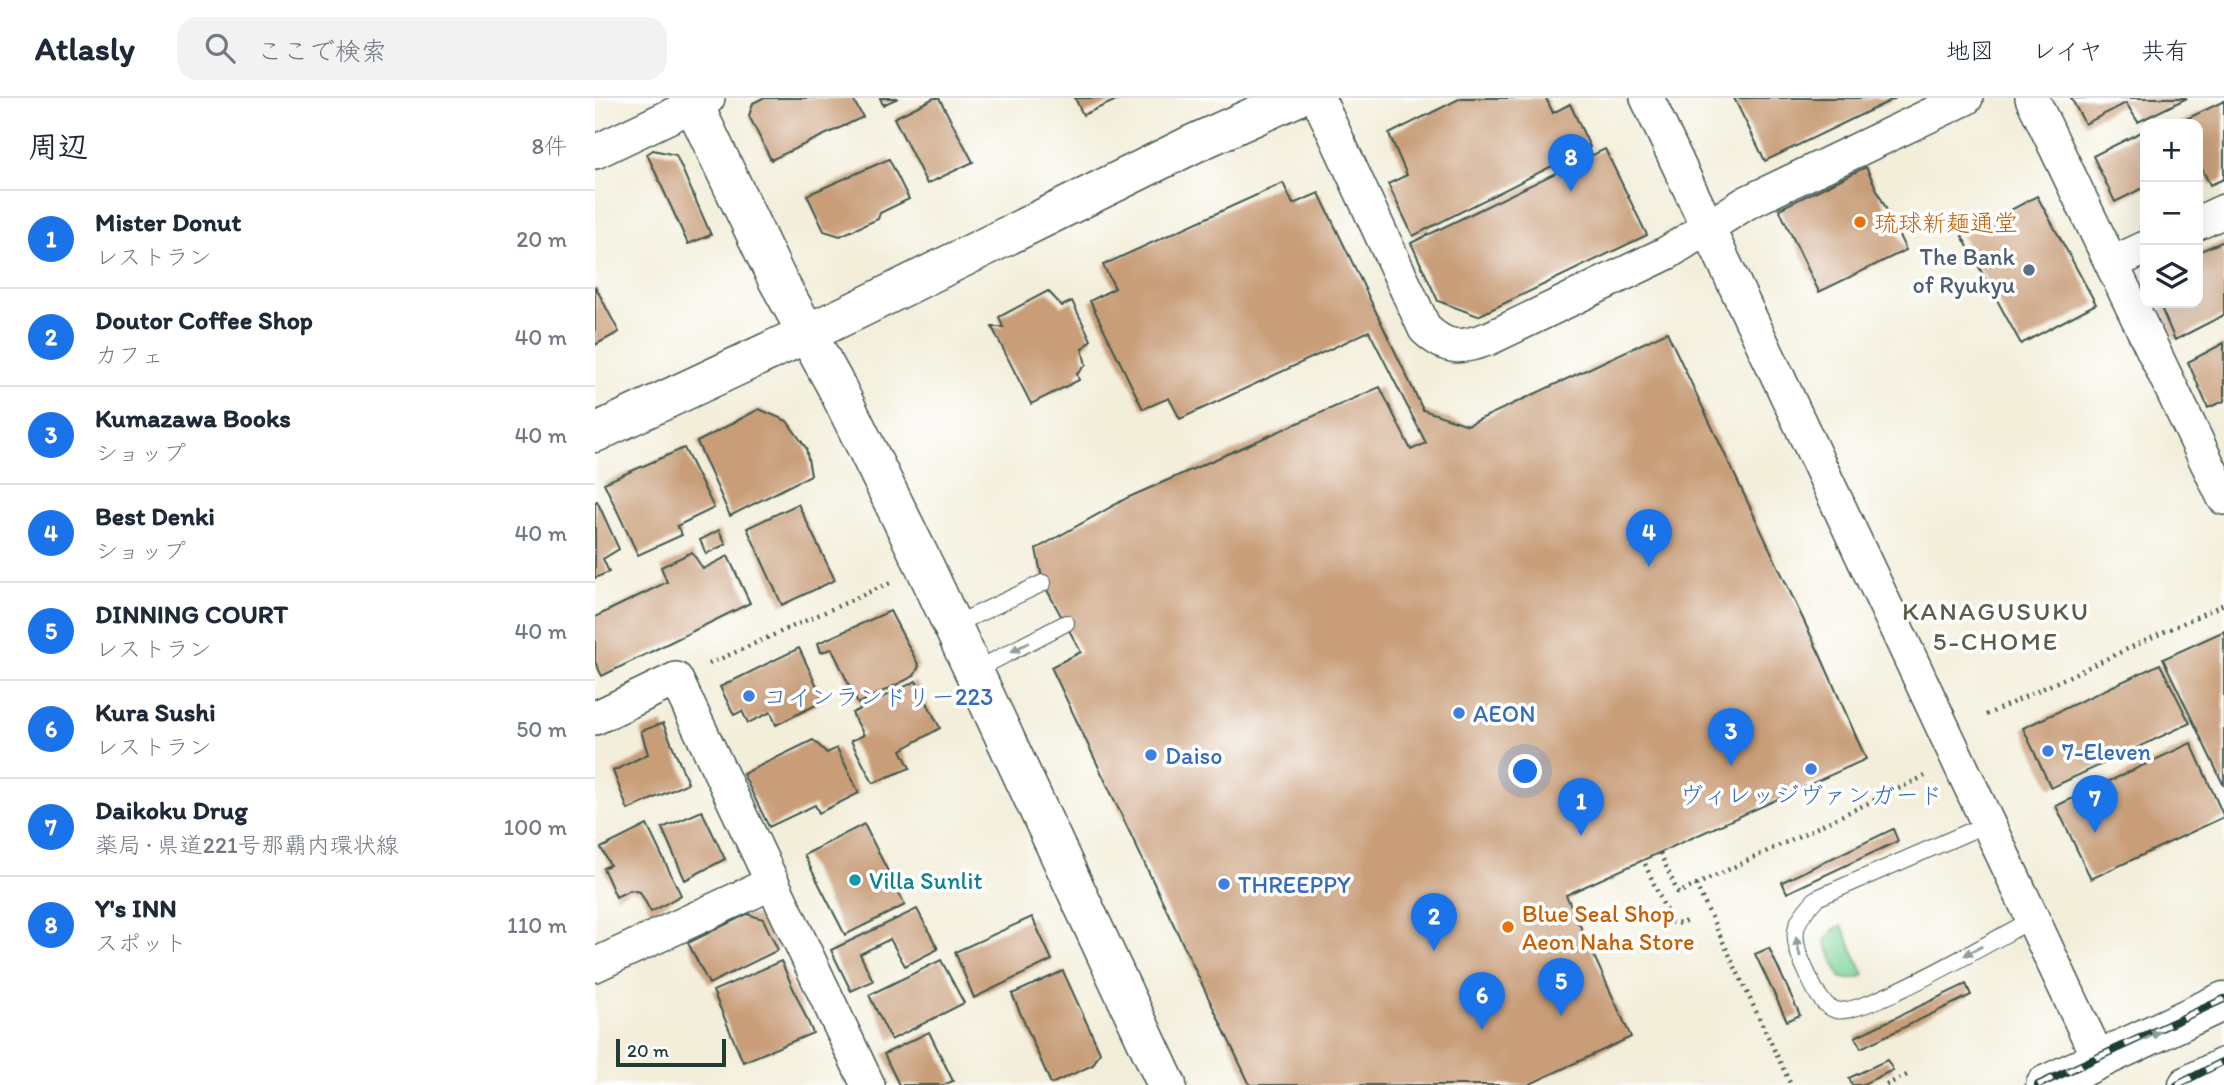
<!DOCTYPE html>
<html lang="ja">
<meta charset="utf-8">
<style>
:root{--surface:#fff;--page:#f2f2f3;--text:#1f2937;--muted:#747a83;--line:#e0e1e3;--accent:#1a73e8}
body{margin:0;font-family:Itim,"Klee One",sans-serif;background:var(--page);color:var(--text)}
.controls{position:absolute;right:21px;top:21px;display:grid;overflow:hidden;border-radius:14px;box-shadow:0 7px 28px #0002}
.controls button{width:63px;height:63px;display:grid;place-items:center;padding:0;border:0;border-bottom:2px solid var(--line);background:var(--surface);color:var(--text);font:35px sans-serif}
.scale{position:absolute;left:21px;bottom:18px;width:110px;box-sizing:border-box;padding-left:7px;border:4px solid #1f3d34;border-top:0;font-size:19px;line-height:24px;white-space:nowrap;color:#1f3d34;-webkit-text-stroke:5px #fff;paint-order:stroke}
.you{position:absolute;left:931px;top:674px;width:24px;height:24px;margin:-18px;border:5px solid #fff;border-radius:50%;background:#1a73e8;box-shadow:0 0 0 10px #1a73e833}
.badge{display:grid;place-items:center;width:46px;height:46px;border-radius:50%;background:var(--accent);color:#fff;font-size:23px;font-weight:700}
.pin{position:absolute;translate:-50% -58px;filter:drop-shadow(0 2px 4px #0008)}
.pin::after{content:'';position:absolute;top:37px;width:24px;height:21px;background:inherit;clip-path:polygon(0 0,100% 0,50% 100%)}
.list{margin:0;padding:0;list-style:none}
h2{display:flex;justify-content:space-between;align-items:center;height:91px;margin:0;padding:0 28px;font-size:30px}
h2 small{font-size:23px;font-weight:400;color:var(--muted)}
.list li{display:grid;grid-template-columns:46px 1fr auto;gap:21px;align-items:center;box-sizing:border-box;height:98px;padding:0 28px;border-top:2px solid var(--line)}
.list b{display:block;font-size:26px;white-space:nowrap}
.list p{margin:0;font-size:23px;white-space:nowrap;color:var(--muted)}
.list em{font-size:23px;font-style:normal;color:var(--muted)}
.icon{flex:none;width:38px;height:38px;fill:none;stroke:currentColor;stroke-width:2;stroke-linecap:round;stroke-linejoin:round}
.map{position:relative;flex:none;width:1629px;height:987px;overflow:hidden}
header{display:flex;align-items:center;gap:42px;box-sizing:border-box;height:98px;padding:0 35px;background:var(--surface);border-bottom:2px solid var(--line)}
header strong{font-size:33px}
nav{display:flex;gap:38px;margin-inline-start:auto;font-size:24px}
.search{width:490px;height:63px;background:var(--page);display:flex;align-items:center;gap:18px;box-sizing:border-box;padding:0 24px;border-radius:21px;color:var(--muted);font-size:26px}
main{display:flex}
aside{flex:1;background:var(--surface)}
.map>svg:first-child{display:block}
.green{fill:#7dd398;stroke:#4e8866;stroke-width:2}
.building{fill:#c89d78}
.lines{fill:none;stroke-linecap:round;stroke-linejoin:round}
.service-casing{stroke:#3f584d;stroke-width:18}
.minor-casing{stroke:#3f584d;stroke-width:36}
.tertiary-casing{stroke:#3f584d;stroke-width:41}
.secondary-casing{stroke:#3f584d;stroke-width:41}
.path{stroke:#3f584d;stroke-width:4.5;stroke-dasharray:2 5;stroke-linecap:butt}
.service{stroke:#fff;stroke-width:16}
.minor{stroke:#fff;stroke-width:33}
.tertiary{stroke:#fff;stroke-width:38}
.secondary{stroke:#fff;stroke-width:38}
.rail-casing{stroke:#1f3d34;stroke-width:8}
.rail{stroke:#fff;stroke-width:5;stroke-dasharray:16;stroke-linecap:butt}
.oneway{fill:#8f9e9a}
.food-dot{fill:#e8710a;stroke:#fff;stroke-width:2.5}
.service-dot{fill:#5c6f8a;stroke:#fff;stroke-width:2.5}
.shop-dot{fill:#3f7fe0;stroke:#fff;stroke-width:2.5}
.culture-dot{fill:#0f9aa8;stroke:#fff;stroke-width:2.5}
.labels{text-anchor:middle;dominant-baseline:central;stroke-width:7;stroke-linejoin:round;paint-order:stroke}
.food-label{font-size:24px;fill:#c56008;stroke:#fff;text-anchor:start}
.service-label{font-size:24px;fill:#4e5e75;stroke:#fff;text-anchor:end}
.shop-label{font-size:24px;fill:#366cbe;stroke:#fff;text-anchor:start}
.culture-label{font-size:24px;fill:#0d838f;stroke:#fff;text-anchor:start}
.neighbourhood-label{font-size:26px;letter-spacing:2px;fill:#5a5f4c;stroke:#fff}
</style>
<header>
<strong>Atlasly</strong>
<div class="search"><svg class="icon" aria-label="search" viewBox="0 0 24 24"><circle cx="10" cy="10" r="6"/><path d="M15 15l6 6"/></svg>ここで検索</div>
<nav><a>地図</a><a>レイヤ</a><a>共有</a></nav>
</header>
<main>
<aside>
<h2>周辺<small>8件</small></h2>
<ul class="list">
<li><span class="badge">1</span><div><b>Mister Donut</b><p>レストラン</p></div><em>20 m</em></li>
<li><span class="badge">2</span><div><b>Doutor Coffee Shop</b><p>カフェ</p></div><em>40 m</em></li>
<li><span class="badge">3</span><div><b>Kumazawa Books</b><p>ショップ</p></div><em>40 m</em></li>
<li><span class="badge">4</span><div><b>Best Denki</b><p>ショップ</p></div><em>40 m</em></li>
<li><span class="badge">5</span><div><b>DINNING COURT</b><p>レストラン</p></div><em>40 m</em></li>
<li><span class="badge">6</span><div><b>Kura Sushi</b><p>レストラン</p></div><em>50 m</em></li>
<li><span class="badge">7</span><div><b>Daikoku Drug</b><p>薬局 · 県道221号那覇内環状線</p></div><em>100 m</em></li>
<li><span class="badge">8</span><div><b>Y's INN</b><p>スポット</p></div><em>110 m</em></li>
</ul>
</aside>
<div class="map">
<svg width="1629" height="987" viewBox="0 0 1629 987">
<rect width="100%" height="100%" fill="#fff"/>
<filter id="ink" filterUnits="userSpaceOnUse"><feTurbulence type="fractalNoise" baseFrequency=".0143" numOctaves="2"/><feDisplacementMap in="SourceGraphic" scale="14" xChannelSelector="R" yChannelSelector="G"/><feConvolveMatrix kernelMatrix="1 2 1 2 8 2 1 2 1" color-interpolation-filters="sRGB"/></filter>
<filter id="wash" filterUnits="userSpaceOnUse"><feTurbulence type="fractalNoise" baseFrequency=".00686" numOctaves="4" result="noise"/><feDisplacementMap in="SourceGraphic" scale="28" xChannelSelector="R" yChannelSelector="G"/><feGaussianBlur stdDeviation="1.57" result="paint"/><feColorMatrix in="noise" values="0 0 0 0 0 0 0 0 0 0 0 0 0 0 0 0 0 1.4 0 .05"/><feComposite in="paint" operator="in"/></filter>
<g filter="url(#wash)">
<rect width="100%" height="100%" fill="#f3eeda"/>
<path class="green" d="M1247,828L1269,877C1262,882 1253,882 1245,879L1230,843L1239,831Z"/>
<g id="blocks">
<path class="building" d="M168,0H257L268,19L176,62L154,18L158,5Z
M285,0H303L288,7Z
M339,0H344L378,64L332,86L299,20Z
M480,0H526L488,17Z
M866,0H951L958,15L975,6L995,49L818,138L793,86L812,77L794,36Z
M1139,0H1301L1170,63Z
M1476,0H1592L1543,24L1531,5L1490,26Z
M1629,3V81L1615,87L1603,63V26H1581Z
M1550,32V89L1520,104L1498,58Z
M1010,51L1052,137L883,218L843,203L816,145Z
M58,52L81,57L116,137L93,146L52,56Z
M294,61L314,101L285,115L283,121L245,138L229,133L212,97Z
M1271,69L1311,152L1224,194L1184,111Z
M688,85L698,106L724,95L828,312L873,327L1072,234L1227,561L1271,661L971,797L1036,939L933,987H655L456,569L486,554L448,485L441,451L532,400L785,289L816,352L831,345L774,233L585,321L574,300L548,311L495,203L520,190L508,167Z
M1442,98L1501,206L1426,246L1367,138Z
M1629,143V217L1580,242L1564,205H1603V154Z
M0,188L24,234L0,247Z
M453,193L467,208L477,203L496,242L487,251L491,267L482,276L484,282L436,306L397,229H408L404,219Z
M1629,245V303L1613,310L1593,264Z
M164,311L192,323L211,350L216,377L135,418L102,344Z
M89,350L119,410L82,428L87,437L43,457L9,385Z
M2,403L24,451L8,461L14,474L0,480V404Z
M203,406L240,482L187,507L152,430Z
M124,432L131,446L111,456L105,442Z
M97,454L108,471L133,458L155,505L7,578L0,564V519L72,484L66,469Z
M295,513L324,568L319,578L263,606L237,551L226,554L223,545Z
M1629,533V688L1568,561Z
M204,550L229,603L181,627L176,614L153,625L147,613L139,617L125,589Z
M1565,566L1595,625L1456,690L1428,630Z
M321,583L345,630L306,652L315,670L278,685L256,643L269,637L257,615Z
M68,625L93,685L33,712L18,673L53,656L46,633Z
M218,642L232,655L242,650L264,695L224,715L220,707L174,729L148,676Z
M1596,645L1629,719L1496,781L1461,708Z
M107,713L130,761L90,782L67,730Z
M269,726L310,807L250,837L209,757Z
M52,727L86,797L56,814L45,794L35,792L21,799L8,770L15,767L6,750Z
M1298,731L1303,743L1192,795L1187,784Z
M322,811L343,851L310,868L295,841L265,856L278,883L256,893L236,852Z
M152,816L168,821L183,852L114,886L93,845Z
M437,819L457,862L379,900L360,854Z
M1174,850L1205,917L1192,923L1160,856Z
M346,862L369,905L296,942L274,897Z
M186,863L218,935L148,964L118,893Z
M468,873L505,954L498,967L456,986L417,896Z
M1371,886L1376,897L1266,950L1260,939Z
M334,934L358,983L348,987H304L289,956Z
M1292,962L1298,972L1266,987H1257L1254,980Z"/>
</g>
</g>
<g filter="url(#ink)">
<use href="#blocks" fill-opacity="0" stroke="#3f584d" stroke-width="2"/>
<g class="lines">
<g class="service-casing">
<path id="service" d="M357,528L448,485
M379,573L471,525
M1394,725L1222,800C1200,822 1194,835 1208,866C1216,882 1223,907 1241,912C1268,920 1407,837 1438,821"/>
</g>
<g class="minor-casing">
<path id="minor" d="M723,0L830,231C852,252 866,251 895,240L1072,155L1151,105L1371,0
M1052,0L1504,962
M1437,0L1629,400
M0,54L113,0
M1603,125L1629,113
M1518,165L1550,150
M0,620L81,581L273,987
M0,867L177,785"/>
</g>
<g class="tertiary-casing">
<path id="tertiary" d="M99,7L181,179L241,288L330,469L572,987
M0,335L262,212L598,46L700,0"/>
</g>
<g class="secondary-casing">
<path id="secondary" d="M1450,987L1629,903
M1593,987L1629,969"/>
</g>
<path class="path" d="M114,566L297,484
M1391,617L1629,506
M1065,755L1083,795L1101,787L1196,987
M1050,766L1076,824L1086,826L1094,821
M1101,787L1330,678
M1291,987L1314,976"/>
<use href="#service" class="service"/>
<use href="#minor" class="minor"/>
<use href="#tertiary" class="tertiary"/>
<use href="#secondary" class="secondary"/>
<g class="rail-casing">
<path id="rail" d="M1443,987L1629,901
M1582,987L1629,963"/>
</g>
<use href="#rail" class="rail"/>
</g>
<defs><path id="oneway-solid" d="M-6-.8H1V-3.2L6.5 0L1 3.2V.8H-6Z" transform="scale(1.75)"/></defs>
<g class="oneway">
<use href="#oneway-solid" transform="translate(425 549) rotate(152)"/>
<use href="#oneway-solid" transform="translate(1203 849) rotate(-102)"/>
<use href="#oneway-solid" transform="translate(1378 853) rotate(152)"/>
<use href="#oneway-solid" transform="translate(1556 938) rotate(-26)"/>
</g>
</g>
<g class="food-dot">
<circle cx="1265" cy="124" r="7"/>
<circle cx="913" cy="829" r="7"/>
</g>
<circle class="service-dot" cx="1434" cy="172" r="7"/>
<g class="shop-dot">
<circle cx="154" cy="598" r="7"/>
<circle cx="864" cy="615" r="7"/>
<circle cx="1453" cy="653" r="7"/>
<circle cx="556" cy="657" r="7"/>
<circle cx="1216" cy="671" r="7"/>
<circle cx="629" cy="786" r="7"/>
</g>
<circle class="culture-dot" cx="260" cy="782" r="7"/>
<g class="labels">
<g class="food-label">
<text x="1279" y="124">琉球新麺通堂</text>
<text x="927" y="815">Blue Seal Shop<tspan x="927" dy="28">Aeon Naha Store</tspan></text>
</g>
<g class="service-label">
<text x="1420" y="158">The Bank<tspan x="1420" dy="28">of Ryukyu</tspan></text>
</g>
<g class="shop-label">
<text x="168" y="598">コインランドリー223</text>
<text x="878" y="615">AEON</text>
<text x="1467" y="653">7-Eleven</text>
<text x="570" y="657">Daiso</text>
<text x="1216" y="696" text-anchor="middle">ヴィレッジヴァンガード</text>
<text x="643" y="786">THREEPPY</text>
</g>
<g class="culture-label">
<text x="274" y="782">Villa Sunlit</text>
</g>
<g class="neighbourhood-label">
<text x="1401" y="513">KANAGUSUKU<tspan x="1401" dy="30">5-CHOME</tspan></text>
</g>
</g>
</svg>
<div class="controls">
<button>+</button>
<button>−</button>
<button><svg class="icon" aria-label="layers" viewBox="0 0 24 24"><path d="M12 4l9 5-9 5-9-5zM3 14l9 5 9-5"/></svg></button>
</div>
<div class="scale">20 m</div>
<div class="you"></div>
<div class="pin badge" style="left:986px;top:738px">1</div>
<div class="pin badge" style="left:839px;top:853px">2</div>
<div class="pin badge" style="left:1136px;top:668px">3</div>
<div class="pin badge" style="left:1054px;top:469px">4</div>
<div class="pin badge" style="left:966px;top:918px">5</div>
<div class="pin badge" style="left:887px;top:932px">6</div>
<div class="pin badge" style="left:1500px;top:735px">7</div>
<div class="pin badge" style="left:976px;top:94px">8</div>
</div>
</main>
